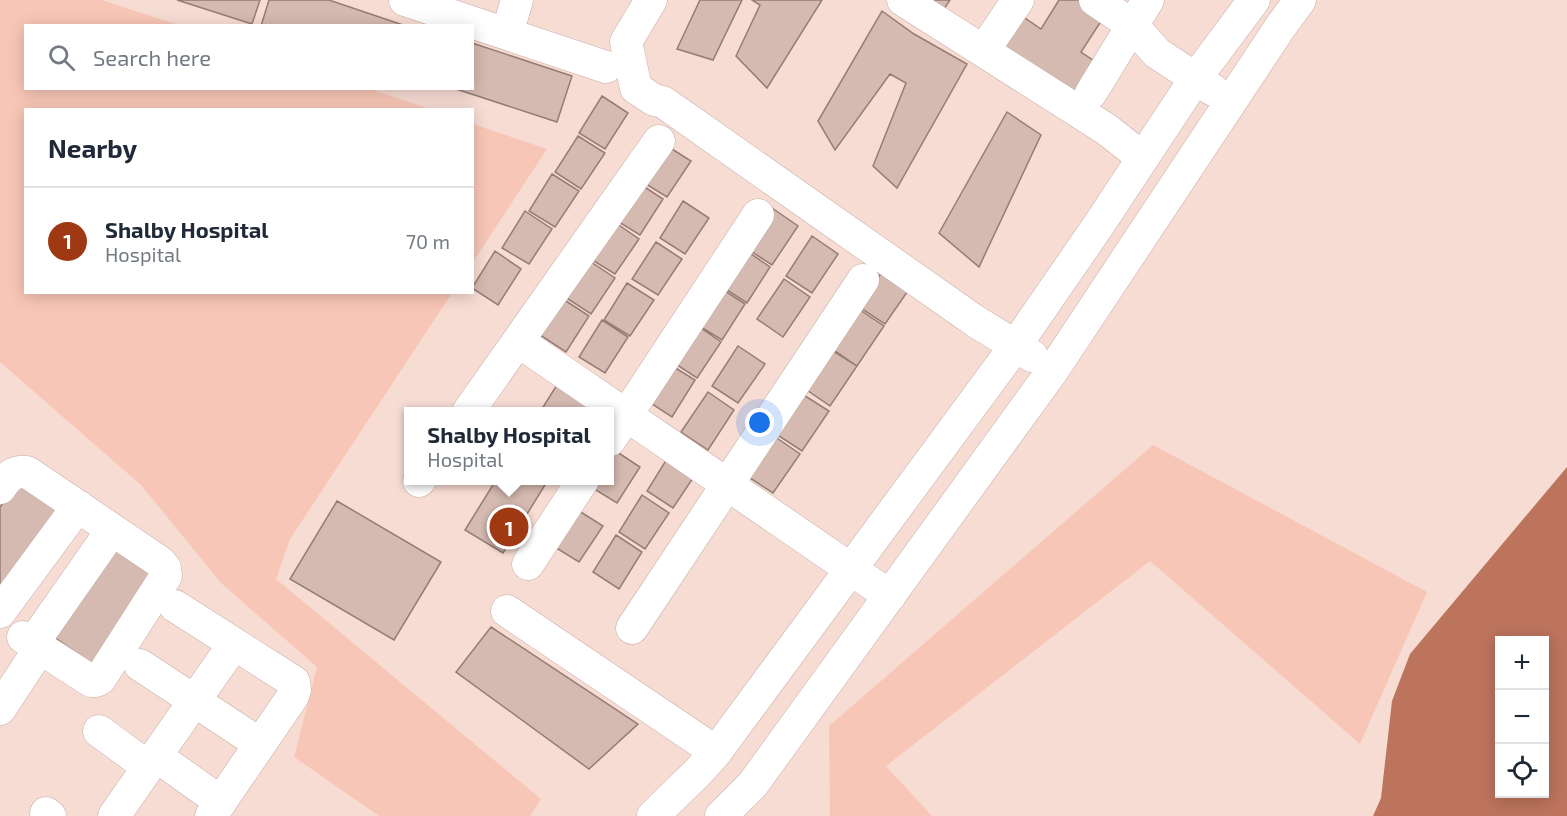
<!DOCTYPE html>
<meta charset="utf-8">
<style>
:root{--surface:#fff;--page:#f6f6f7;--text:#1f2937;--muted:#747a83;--line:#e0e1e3;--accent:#9f3913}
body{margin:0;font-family:"Exo 2",sans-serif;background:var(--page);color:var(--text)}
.controls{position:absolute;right:18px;bottom:18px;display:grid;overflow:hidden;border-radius:0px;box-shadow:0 3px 15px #0003}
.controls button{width:54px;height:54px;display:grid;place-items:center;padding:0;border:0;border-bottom:2px solid var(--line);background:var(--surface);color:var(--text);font:30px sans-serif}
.you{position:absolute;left:760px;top:423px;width:21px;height:21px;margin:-15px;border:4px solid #fff;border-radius:50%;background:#1a73e8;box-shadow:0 0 0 9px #1a73e833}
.badge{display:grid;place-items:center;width:39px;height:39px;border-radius:50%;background:var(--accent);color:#fff;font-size:20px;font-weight:700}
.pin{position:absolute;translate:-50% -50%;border:3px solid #fff;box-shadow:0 2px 6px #0006}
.popup{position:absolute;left:404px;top:407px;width:210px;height:78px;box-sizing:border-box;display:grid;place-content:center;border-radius:0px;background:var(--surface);filter:drop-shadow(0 2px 4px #0005);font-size:20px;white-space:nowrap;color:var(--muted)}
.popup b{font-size:22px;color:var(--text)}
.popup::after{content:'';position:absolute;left:50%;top:100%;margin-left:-12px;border:12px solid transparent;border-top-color:var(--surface)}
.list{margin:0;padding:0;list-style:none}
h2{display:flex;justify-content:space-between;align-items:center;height:78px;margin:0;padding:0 24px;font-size:26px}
h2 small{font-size:20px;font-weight:400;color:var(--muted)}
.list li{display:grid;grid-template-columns:39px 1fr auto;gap:18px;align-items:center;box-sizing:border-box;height:108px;padding:0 24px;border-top:2px solid var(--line)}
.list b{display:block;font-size:22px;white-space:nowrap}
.list p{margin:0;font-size:20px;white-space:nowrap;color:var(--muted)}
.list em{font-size:20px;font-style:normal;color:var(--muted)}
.icon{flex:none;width:33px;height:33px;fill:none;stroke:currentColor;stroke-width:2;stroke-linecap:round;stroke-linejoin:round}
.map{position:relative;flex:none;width:1567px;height:816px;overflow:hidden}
.search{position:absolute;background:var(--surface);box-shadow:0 3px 15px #0003;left:24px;top:24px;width:450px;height:66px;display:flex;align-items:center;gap:15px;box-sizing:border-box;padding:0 21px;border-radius:0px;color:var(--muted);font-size:22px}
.panel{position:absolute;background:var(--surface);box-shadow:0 3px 15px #0003;left:24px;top:108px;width:450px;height:186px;border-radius:0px}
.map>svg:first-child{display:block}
.green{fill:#f8c6b6}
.water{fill:#bc745d;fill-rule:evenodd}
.building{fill:#d4bab1;stroke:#957c75;stroke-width:1.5}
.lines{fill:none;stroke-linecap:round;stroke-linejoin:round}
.minor-casing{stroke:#c8aea6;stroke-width:33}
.minor{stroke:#fff;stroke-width:32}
</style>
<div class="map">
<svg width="1567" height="816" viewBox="0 0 1567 816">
<rect width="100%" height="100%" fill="#f7dcd4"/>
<path class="green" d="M0,0H102L178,25L26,26V88H367L430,109L26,110V292L452,293L290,539L276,579L541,799L530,816H379L294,757L317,667L221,583L141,485L0,362Z
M473,124L547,149L473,262L472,124Z
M1153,445L1427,592L1360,744L1150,561L886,766L932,816H830L829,726Z"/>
<path class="water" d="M1567,467V816H1373L1381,798L1392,701L1410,654ZM1500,640H1544V794H1500Z"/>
<path class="building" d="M177,0H260L252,24Z
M269,0H329L406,26H261Z
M700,0H742L713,60L677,49Z
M752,0H822L767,88L736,56L760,5Z
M917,0H950L940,15Z
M1059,0H1089L1107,12L1081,52L1100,65L1077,99L995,45L1016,12L1041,29Z
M882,11L914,34L967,64L897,188L873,166L906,83L890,74L835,150L818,121Z
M472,43L572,76L557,122L453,88H472Z
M602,96L628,113L605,149L579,133Z
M1007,112L1041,135L979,267L939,233Z
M578,136L605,153L581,189L555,172Z
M664,144L691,161L667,197L641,181Z
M552,174L579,191L555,227L529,211Z
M637,182L663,199L640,235L614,219Z
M683,201L709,218L685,254L660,238Z
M772,208L798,226L772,265L746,248Z
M525,211L552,229L529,264L502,248Z
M613,221L639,239L615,274L589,258Z
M812,236L838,254L812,293L786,276Z
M656,242L682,259L658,295L632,279Z
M744,249L770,267L747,303L721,286Z
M495,251L521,269L498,305L472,288Z
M588,260L615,278L591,314L565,297Z
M885,267L912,285L885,324L859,307Z
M784,279L810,297L783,337L757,319Z
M627,283L654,300L630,336L604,320Z
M719,287L745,304L722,340L696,324Z
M563,299L589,316L566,352L540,335Z
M857,308L884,326L857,366L831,348Z
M602,320L628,337L605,373L579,357Z
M695,324L721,342L697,378L671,361Z
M738,346L765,364L738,403L712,386Z
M830,349L857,366L830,406L804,388Z
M669,364L695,380L672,417L646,400Z
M560,380L597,403L591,412H540Z
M708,392L734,410L708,450L681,432Z
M802,394L829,411L802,451L776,434Z
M774,436L800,454L773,493L747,476Z
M614,450L640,467L617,503L591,487L594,480H610V456Z
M670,454L697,472L673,508L647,491Z
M21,478L66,510L0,601V507Z
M496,480H548L503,553L465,530Z
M642,495L669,513L645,549L619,532Z
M337,501L441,562L394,640L290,579Z
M576,509L603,526L579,562L553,546Z
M616,535L642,552L619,589L593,572Z
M113,541L158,572L92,664L47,632Z
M491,627L638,724L589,769L456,672Z"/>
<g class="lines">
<g class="minor-casing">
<path id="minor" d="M405,0L606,67
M651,0L626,42L636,88L654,100L663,102L975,321L1032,356
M903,0L1106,129L1143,158
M1095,0L1132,25L1157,53L1213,90
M507,34L517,0
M988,44L1018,0
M1091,93L1148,0
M518,341L890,596
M468,412L659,141
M610,440L758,215
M419,481L420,480
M0,488C7,478 13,470 27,472L160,562L165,568L166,576L100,679L96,681H91L40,648
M528,564L583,480
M175,606L294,682L295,690L293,696L211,816
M507,611L716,752
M0,612L78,506
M632,628L863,280
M33,643L112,530
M140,665L260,744
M0,709L40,648L23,637
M99,731L148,767
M156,756L221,802
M46,813L50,816
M114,816L234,644
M653,816L699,771L716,752L1016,345L1098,226L1195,79L1254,0
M721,816L753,784L1053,370L1281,26L1300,0"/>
</g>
<use href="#minor" class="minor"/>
</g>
</svg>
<div class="controls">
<button>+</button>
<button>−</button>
<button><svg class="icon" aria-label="locate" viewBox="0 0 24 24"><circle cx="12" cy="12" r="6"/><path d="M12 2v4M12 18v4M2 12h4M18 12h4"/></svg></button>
</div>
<div class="you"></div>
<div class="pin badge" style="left:509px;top:527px">1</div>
<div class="popup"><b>Shalby Hospital</b>Hospital</div>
<div class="search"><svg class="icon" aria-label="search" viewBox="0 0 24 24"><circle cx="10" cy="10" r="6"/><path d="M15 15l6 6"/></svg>Search here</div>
<section class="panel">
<h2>Nearby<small></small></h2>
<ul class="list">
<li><span class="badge">1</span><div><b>Shalby Hospital</b><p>Hospital</p></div><em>70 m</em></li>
</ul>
</section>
</div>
